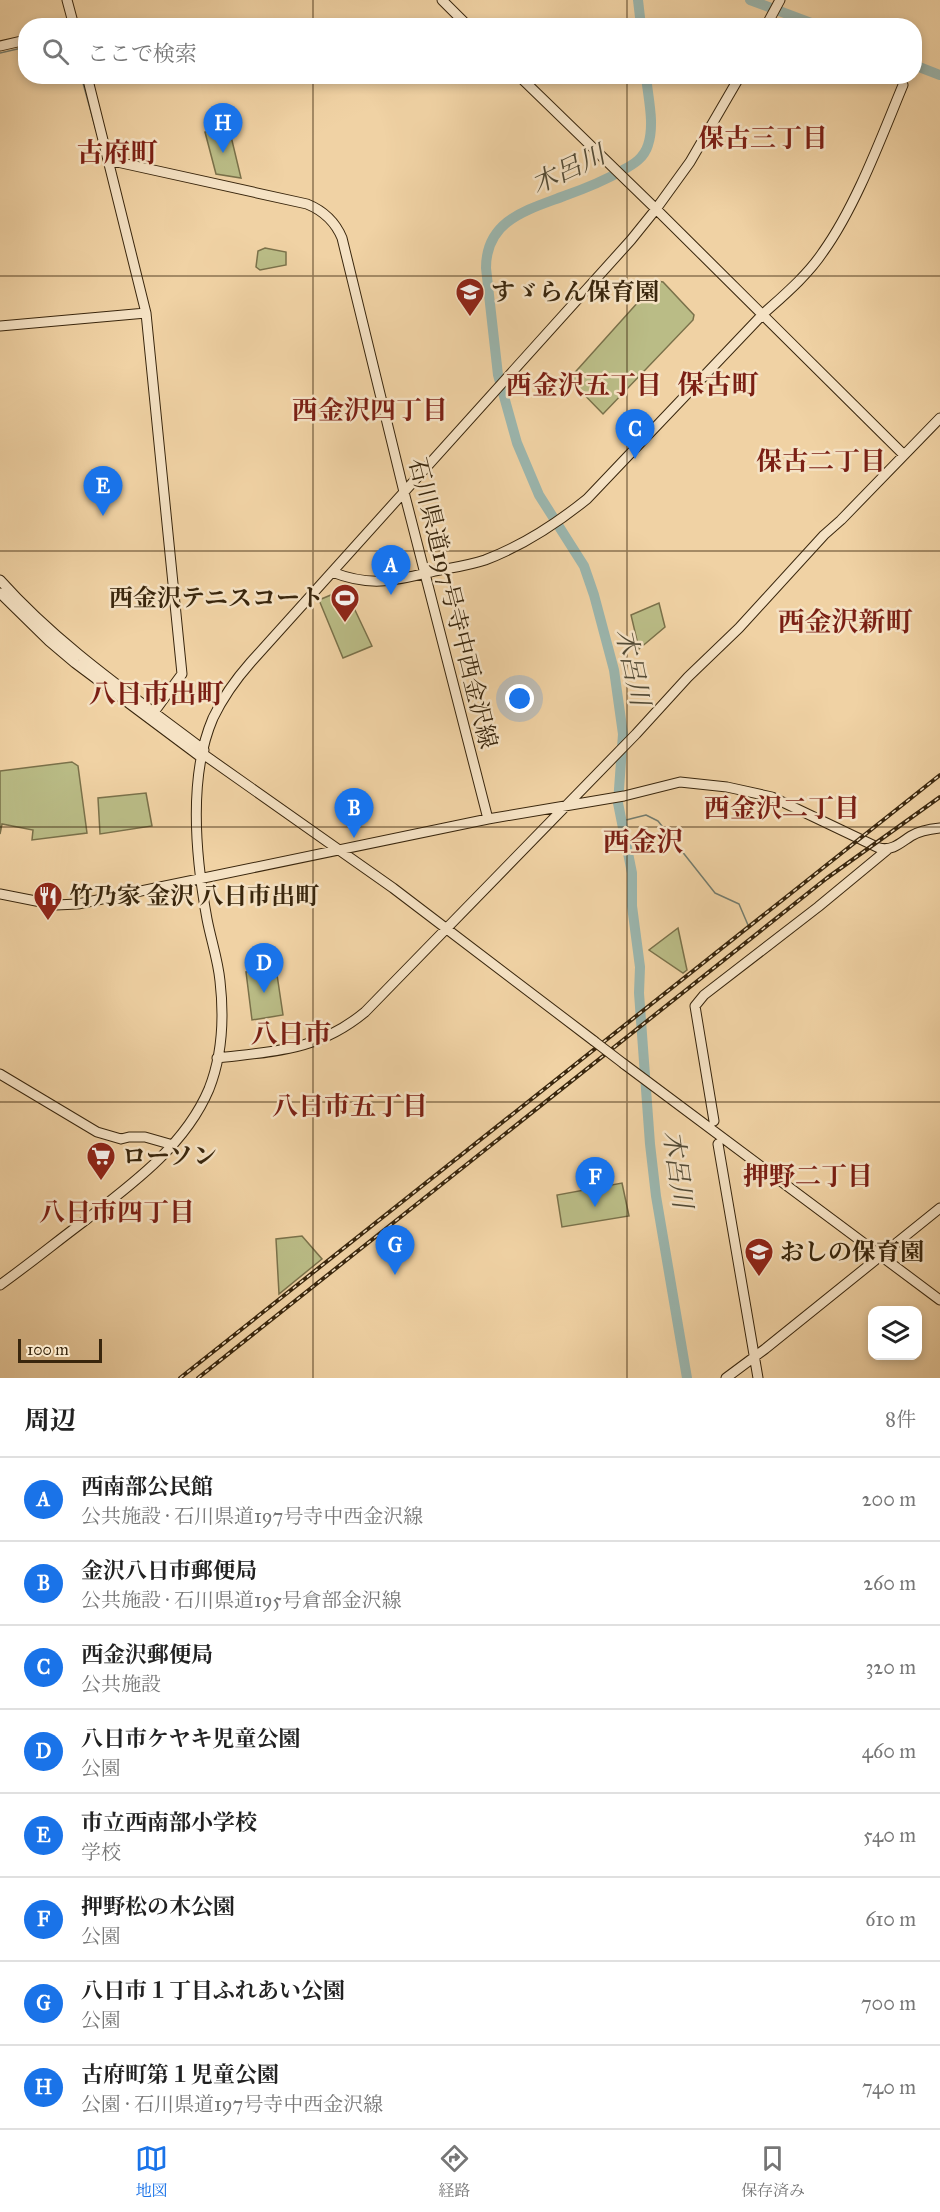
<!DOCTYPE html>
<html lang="ja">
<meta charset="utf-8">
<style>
:root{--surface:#fff;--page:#f6f6f6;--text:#222;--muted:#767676;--line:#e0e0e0;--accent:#1a73e8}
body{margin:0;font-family:"IM FELL Great Primer","Noto Serif JP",serif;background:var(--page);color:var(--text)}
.controls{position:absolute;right:18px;bottom:18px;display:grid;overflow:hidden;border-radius:12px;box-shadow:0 3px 9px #0003}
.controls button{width:54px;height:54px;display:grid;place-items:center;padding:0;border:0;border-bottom:2px solid var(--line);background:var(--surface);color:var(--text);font:30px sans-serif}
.scale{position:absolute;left:18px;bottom:15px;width:84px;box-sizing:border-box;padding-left:6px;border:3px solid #39260d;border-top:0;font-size:16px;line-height:21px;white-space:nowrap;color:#39260d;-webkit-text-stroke:4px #f5e2c4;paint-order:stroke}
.you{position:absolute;left:520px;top:699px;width:21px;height:21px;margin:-15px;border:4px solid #fff;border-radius:50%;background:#1a73e8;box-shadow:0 0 0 9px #1a73e833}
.badge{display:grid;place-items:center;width:39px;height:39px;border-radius:50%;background:var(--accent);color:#fff;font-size:20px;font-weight:700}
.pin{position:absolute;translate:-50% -50px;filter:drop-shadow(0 2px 3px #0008)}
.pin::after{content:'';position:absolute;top:32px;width:21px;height:18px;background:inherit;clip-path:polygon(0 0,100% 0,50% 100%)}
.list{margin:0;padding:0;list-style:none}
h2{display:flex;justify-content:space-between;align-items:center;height:78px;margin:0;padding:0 24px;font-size:26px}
h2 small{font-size:20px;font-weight:400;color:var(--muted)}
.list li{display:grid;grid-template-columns:39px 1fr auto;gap:18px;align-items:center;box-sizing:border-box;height:84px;padding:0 24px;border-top:2px solid var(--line)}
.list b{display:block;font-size:22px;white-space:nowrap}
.list p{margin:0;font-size:20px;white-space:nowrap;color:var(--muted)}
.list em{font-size:20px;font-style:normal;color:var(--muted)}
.icon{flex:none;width:33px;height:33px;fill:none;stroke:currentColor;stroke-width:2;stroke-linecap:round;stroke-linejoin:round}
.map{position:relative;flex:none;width:940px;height:1378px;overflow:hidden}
.search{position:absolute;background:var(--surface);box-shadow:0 3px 9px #0003;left:18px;right:18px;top:18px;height:66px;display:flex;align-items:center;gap:15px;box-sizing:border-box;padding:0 21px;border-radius:24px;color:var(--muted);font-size:22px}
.sheet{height:750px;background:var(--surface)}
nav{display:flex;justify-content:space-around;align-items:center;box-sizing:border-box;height:84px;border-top:2px solid var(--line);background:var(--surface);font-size:16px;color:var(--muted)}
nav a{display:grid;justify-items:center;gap:3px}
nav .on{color:var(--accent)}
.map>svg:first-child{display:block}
.green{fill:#babc86;stroke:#7a714a;stroke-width:1.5}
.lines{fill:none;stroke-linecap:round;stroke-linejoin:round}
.stream{stroke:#747c6e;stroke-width:1.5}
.river{stroke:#9bb6ae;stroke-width:10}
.secondary-casing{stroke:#39260d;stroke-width:11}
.secondary{stroke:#f5e2c4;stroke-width:9}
.rail-casing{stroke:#39260d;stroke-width:4}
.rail{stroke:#f5e2c4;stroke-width:1.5;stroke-dasharray:4.5;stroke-linecap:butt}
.secondary-bridge-casing{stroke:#39260d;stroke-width:11;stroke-linecap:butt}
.secondary-bridge{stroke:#f5e2c4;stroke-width:9}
.grid{fill:none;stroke:#39260d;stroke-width:1.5;stroke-opacity:0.55}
.labels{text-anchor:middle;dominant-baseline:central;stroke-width:5;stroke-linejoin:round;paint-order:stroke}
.poi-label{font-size:24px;font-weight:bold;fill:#39260d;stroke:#f5e2c4;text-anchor:start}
.street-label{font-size:24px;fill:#39260d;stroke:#f5e2c4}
.neighbourhood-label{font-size:26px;font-weight:bold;fill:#7a1f14;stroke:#f5e2c4}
.water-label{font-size:26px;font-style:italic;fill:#524a35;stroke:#f5e2c4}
.quarter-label{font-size:27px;font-weight:bold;fill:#7a1f14;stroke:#f5e2c4}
</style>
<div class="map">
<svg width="940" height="1378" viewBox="0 0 940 1378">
<rect width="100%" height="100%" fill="#f0d2a4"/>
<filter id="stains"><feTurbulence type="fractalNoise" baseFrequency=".00333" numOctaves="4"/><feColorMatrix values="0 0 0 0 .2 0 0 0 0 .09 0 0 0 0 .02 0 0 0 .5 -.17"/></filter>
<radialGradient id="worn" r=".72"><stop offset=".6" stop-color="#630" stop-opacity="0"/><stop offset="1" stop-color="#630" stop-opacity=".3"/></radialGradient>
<path class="green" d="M229,128L241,178L216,174L205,132Z
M265,248L286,252V265L260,270L256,267L258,251Z
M657,281L663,282L694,315L693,320L603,414L569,379Z
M345,589L372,646L343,658L319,600Z
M659,603L665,627L639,649L631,615Z
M72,762L78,766L87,833L32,840L33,830L2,824L0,834V771Z
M146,793L152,826L100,834L98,798Z
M678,928L687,970L683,973L649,950Z
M276,968L283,1015L252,1020L246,972Z
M622,1183L629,1216L562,1227L557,1195Z
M302,1236L322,1259L279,1294L276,1239Z"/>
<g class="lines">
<path class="stream" d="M0,53L26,47
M81,76L96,130
M622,821L646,815L658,821L715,893L739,904L748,925"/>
<path class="river" d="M638,0L641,26
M750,0L819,26
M914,65L940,75
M646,76C648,98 655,124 648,145C644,158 634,164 623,170C604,181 584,189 564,196C527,210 486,220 486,268L498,375L517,443L539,495L584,566L594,595L614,670L623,734L618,803L632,873V906L640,967L639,993L650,1144L656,1196L687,1378"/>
<g class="secondary-casing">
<path id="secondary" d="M67,0L74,26
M442,0L468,26
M766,26L780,0
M0,46L26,40
M87,76L108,160L307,204C324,211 335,221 342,238L404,492L488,819
M519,76L656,209L904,455
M108,160L146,313L182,674L154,712
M0,326L146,313
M332,572C370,587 393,581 431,572C449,568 467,566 485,560C522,546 556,524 587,499L762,315C783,296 807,276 823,252C856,206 881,138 903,85
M0,580C60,647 133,696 204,750
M0,593L49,641L75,663L202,758
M203,754L393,888L594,1041
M0,894L56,905L78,904L488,819L624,796L680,782L727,787L772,797L879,848C893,851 900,843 911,836C919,831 930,829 940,828
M217,1058C275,1051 318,1051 365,1012L636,734L688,677L739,628L824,535L841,520L940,418
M624,1064L940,1300
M0,1074L97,1132L121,1139L129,1137H145L173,1145
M714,1121L695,1006L704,995L818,907L887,850
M718,1144L758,1378
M0,1285C28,1265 55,1243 83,1222C131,1185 185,1146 209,1089C222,1056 224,1016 220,981C218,960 211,940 207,919C196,859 188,776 213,718C223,697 236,679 251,662L631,240L656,209L690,162L740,76
M726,1378L765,1349L940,1208"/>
</g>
<use href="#secondary" class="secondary"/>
<g class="rail-casing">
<path id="rail" d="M180,1378L940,775
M198,1378L827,878L940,797"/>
</g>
<use href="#rail" class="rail"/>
<g class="secondary-bridge-casing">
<path id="secondary-bridge" d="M594,1041L624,1064"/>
</g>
<use href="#secondary-bridge" class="secondary-bridge"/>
</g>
<path class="grid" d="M313,0V26M627,0V26M313,76V1378M627,76V1378M0,276H940M0,551H940M0,827H940M0,1102H940"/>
<defs>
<g id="school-pin" transform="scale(1.5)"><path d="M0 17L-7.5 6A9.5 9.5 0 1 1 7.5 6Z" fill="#8f2418" stroke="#f5e2c4"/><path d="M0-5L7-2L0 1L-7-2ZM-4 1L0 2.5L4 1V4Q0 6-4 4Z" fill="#fff"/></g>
<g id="stadium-pin" transform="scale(1.5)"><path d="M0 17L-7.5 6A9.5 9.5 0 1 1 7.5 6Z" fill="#8f2418" stroke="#f5e2c4"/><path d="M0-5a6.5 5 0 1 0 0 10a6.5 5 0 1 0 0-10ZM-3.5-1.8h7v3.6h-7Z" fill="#fff"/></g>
<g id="restaurant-pin" transform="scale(1.5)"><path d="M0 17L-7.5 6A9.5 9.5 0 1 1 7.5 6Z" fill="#8f2418" stroke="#f5e2c4"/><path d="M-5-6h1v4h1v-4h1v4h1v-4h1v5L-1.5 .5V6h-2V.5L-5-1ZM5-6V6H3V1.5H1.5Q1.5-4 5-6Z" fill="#fff"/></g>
<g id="supermarket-pin" transform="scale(1.5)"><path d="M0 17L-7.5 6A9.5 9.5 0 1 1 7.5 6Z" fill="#8f2418" stroke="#f5e2c4"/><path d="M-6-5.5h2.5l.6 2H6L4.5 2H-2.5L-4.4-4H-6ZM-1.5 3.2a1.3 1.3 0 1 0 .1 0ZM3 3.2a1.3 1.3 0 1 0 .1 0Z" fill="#fff"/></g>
</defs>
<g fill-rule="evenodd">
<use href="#school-pin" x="470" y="292"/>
<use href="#stadium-pin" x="345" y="598"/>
<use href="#restaurant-pin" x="48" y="896"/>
<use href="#supermarket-pin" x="101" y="1156"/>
<use href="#school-pin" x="759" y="1252"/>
</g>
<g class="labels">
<g class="poi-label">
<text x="491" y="292">すゞらん保育園</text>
<text x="324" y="598" text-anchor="end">西金沢テニスコート</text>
<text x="69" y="896">竹乃家 金沢 八日市出町</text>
<text x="122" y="1156">ローソン</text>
<text x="780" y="1252">おしの保育園</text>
</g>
<g class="street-label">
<text transform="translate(453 603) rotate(76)">石川県道197号寺中西金沢線</text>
</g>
<g class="neighbourhood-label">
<text x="763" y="138">保古三丁目</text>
<text x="584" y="385">西金沢五丁目</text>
<text x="370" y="410">西金沢四丁目</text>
<text x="821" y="461">保古二丁目</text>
<text x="782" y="808">西金沢二丁目</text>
<text x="350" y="1106">八日市五丁目</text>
<text x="808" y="1176">押野二丁目</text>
<text x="117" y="1212">八日市四丁目</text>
</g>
<g class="water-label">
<text transform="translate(568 169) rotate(-25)">木呂川</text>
<text transform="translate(633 667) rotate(78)">木呂川</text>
<text transform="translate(678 1169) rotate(82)">木呂川</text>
</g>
<g class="quarter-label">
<text x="117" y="152">古府町</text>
<text x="718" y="384">保古町</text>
<text x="845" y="621">西金沢新町</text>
<text x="156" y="693">八日市出町</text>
<text x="643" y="841">西金沢</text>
<text x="291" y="1033">八日市</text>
</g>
</g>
<rect width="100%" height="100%" filter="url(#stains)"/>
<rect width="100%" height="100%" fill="url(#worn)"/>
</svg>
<div class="controls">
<button><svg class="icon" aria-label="layers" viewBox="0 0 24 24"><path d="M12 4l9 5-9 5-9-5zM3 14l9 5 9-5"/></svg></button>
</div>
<div class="scale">100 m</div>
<div class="you"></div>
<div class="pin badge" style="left:391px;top:595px">A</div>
<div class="pin badge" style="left:354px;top:838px">B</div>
<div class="pin badge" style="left:635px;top:459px">C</div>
<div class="pin badge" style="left:264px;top:993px">D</div>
<div class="pin badge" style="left:103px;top:516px">E</div>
<div class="pin badge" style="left:595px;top:1207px">F</div>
<div class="pin badge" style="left:395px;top:1275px">G</div>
<div class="pin badge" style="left:223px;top:153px">H</div>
<div class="search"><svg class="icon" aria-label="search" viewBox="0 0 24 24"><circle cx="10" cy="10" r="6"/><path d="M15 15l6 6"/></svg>ここで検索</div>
</div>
<section class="sheet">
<h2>周辺<small>8件</small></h2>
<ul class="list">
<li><span class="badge">A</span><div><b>西南部公民館</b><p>公共施設 · 石川県道197号寺中西金沢線</p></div><em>200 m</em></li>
<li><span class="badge">B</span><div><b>金沢八日市郵便局</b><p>公共施設 · 石川県道195号倉部金沢線</p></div><em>260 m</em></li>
<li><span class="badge">C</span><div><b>西金沢郵便局</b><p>公共施設</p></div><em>320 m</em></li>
<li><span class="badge">D</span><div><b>八日市ケヤキ児童公園</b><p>公園</p></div><em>460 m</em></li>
<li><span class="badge">E</span><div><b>市立西南部小学校</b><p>学校</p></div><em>540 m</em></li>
<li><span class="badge">F</span><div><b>押野松の木公園</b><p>公園</p></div><em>610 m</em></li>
<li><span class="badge">G</span><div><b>八日市１丁目ふれあい公園</b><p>公園</p></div><em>700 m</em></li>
<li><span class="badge">H</span><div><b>古府町第１児童公園</b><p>公園 · 石川県道197号寺中西金沢線</p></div><em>740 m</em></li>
</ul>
</section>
<nav>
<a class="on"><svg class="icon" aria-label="map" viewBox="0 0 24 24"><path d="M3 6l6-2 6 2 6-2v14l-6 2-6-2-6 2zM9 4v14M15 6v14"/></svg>地図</a>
<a><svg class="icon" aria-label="directions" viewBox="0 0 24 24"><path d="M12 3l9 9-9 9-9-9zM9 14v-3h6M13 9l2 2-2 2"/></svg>経路</a>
<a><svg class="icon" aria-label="saved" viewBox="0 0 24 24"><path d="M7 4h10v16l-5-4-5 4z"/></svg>保存済み</a>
</nav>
